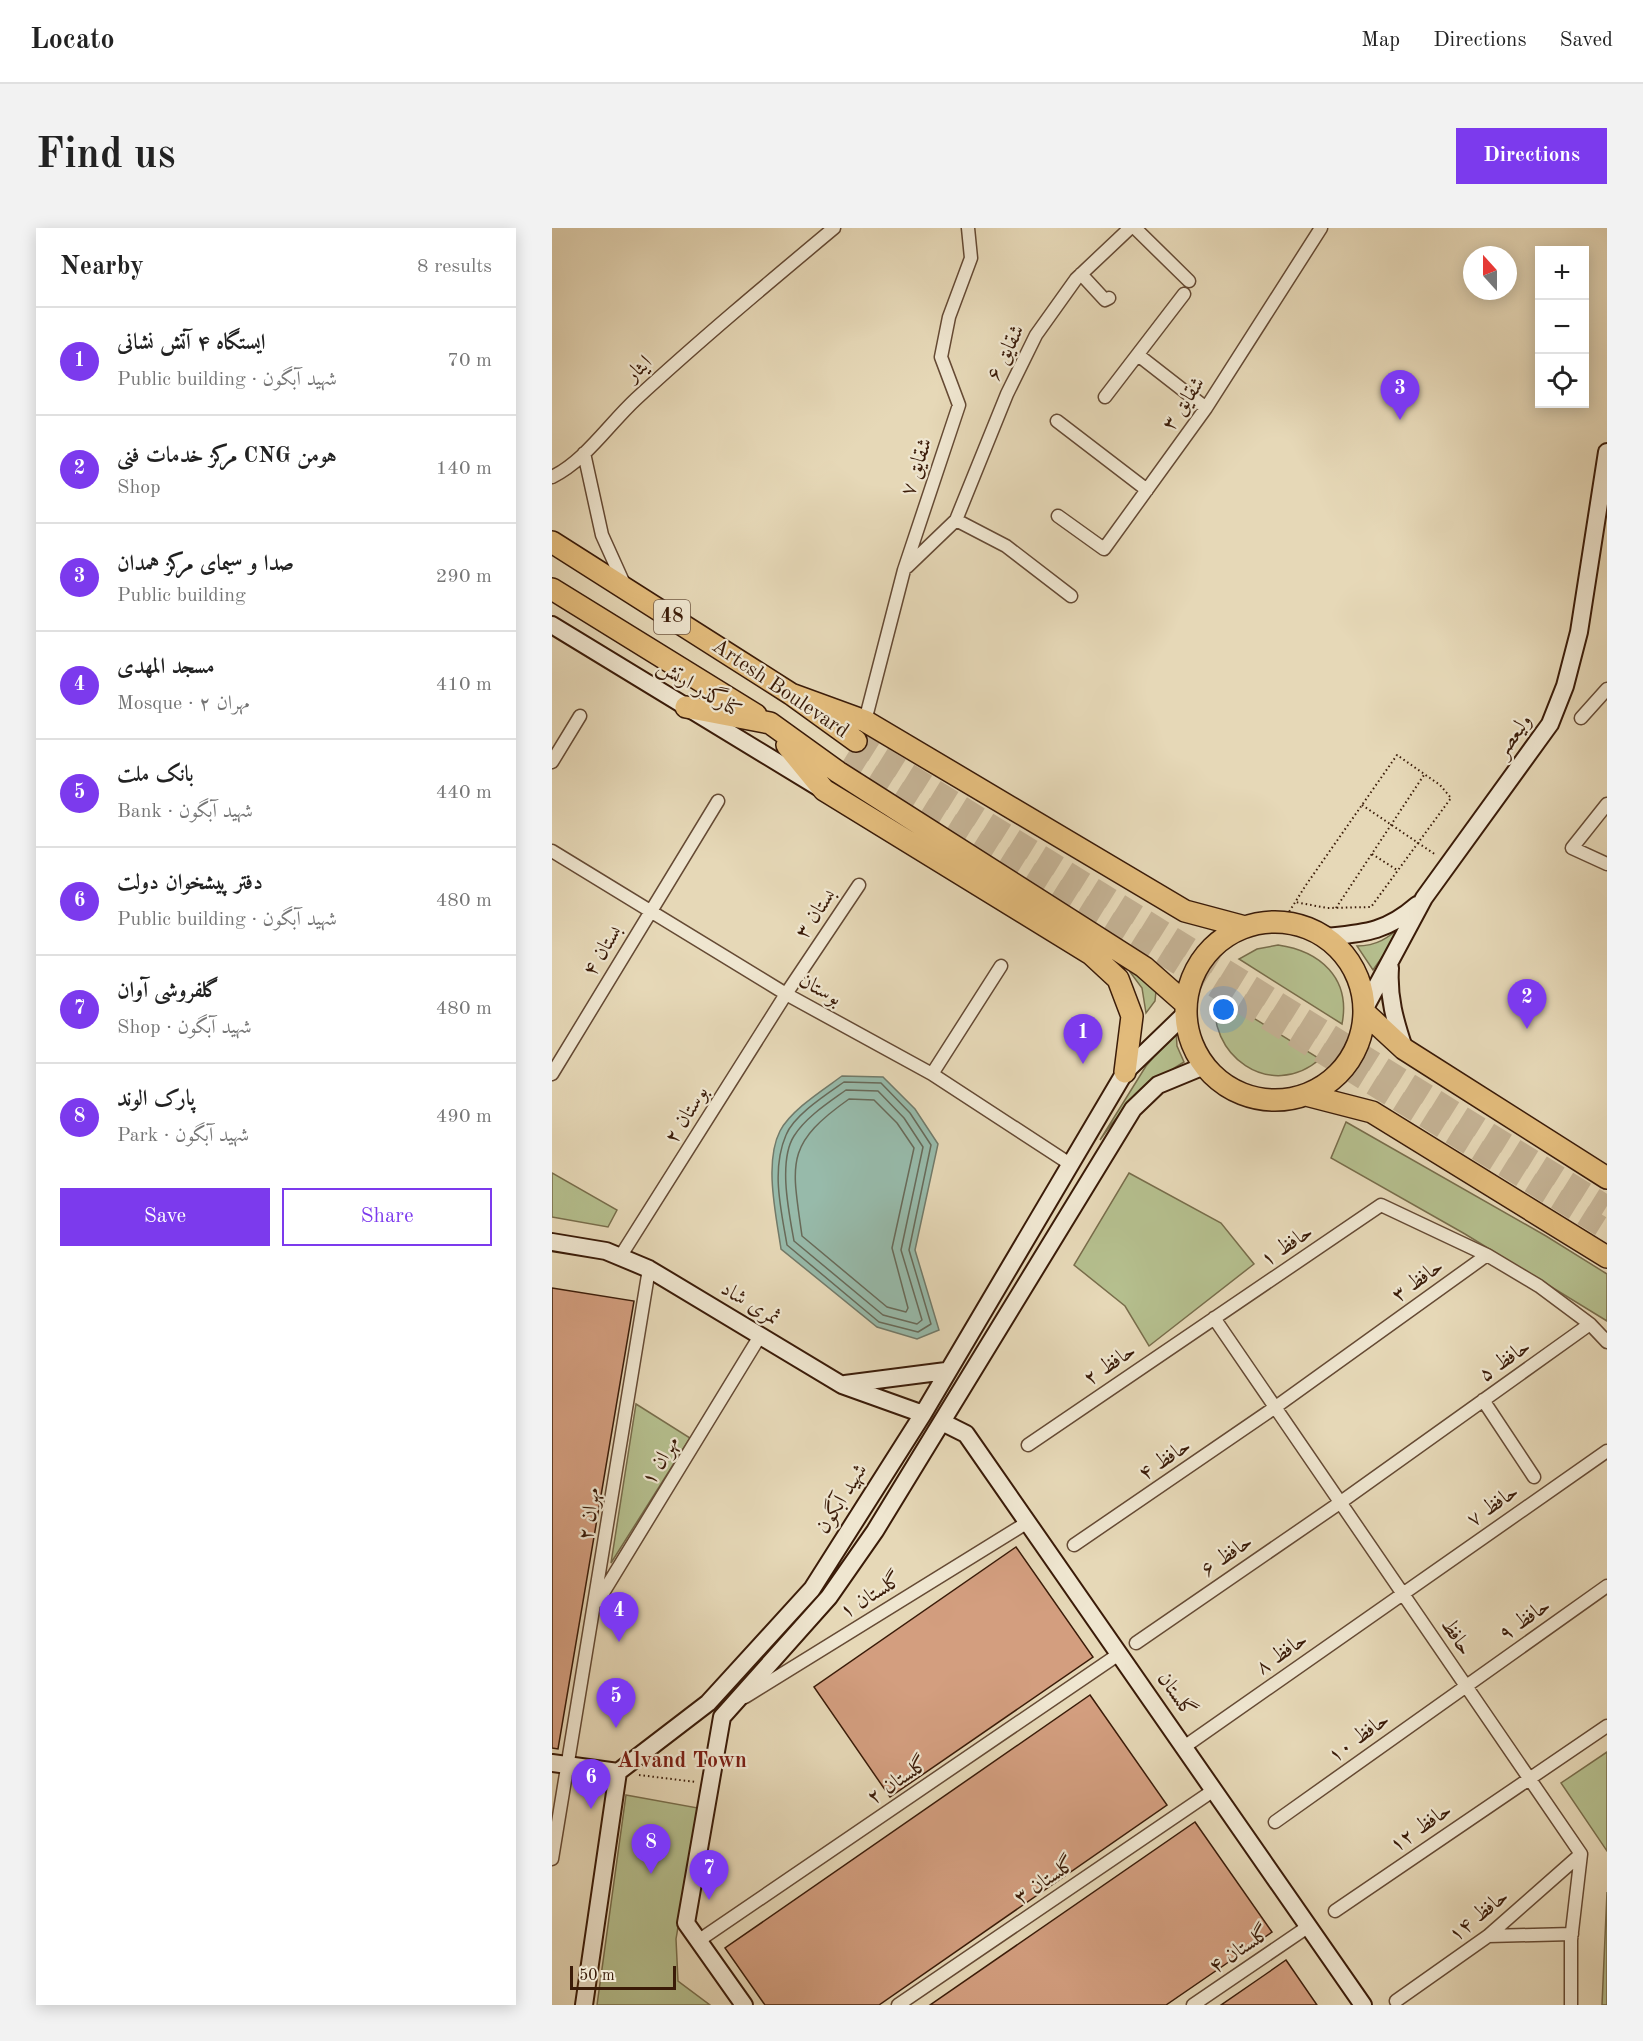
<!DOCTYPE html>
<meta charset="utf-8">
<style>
:root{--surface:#fff;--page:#f2f2f2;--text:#222;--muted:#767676;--line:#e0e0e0;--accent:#7c3aed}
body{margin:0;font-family:"Old Standard TT",Amiri,serif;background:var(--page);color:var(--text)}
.controls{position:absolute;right:18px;top:18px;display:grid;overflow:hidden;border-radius:0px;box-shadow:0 3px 15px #0003}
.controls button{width:54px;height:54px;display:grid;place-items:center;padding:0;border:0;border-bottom:2px solid var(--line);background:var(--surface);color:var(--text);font:30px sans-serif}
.compass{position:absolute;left:911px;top:18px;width:54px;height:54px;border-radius:50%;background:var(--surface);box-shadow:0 3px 15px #0003;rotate:339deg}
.scale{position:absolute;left:18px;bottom:15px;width:106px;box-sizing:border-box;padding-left:6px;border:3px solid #3a1b08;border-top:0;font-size:16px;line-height:21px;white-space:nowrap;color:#3a1b08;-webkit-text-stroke:4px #efe6d0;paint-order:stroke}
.you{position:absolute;left:672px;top:782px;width:21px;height:21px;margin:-15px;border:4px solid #fff;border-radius:50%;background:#1a73e8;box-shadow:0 0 0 9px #1a73e833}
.badge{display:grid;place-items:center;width:39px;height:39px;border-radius:50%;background:var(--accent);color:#fff;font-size:20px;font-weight:700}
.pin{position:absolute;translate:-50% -50px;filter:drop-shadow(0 2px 3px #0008)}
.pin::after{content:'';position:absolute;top:32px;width:21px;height:18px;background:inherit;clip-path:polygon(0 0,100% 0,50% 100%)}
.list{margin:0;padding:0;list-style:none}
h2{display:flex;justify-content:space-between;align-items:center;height:78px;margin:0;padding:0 24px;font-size:26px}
h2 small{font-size:20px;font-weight:400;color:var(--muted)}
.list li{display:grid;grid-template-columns:39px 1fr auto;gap:18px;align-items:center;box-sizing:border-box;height:108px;padding:0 24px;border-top:2px solid var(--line)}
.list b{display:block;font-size:22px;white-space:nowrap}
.list p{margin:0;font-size:20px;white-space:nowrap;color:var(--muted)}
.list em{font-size:20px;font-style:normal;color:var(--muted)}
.actions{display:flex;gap:12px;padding:18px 24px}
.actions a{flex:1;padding:14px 0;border:2px solid var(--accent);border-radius:0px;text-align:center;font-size:21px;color:var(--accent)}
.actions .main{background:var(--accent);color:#fff}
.icon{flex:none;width:33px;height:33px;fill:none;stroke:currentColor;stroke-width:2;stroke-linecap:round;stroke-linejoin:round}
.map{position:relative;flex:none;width:1055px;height:1777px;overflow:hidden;border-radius:0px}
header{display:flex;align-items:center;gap:36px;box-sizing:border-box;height:84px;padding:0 30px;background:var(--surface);border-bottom:2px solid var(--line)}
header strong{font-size:28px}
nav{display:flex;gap:33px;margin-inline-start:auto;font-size:21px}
.intro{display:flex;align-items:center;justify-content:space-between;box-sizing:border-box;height:144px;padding:0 36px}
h1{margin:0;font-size:42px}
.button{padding:15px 27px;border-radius:0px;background:var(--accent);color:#fff;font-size:21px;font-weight:700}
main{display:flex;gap:36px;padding:0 36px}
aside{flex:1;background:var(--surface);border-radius:0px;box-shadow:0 3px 15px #0003}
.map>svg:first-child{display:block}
.green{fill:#b5bf8e;stroke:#786d4b;stroke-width:1.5}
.water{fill:#97baaa;stroke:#727a69;stroke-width:1.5}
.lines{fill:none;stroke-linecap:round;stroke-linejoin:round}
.shore{stroke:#686a59;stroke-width:1.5}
.building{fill:#d39e7f;stroke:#3a1b08;stroke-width:1.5}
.highway-tunnel{stroke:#c4b294;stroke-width:21;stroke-dasharray:21 10;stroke-linecap:butt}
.street-casing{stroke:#654a34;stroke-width:15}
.secondary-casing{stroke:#3a1b08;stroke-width:20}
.highway-casing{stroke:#3a1b08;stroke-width:24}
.path{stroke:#3a1b08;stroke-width:2;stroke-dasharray:1.5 3;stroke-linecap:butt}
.street{stroke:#efe6d0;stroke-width:12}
.secondary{stroke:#efe6d0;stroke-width:16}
.highway{stroke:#e3bc7c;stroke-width:21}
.labels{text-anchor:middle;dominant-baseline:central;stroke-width:4.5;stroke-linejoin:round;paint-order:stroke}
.shield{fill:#efe6d0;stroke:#705844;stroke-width:1.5}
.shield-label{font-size:20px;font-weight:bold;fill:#3a1b08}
.street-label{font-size:21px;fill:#3a1b08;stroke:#efe6d0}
.neighbourhood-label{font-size:22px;font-weight:bold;fill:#7a1f14;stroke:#efe6d0}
</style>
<header>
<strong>Locato</strong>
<nav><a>Map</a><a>Directions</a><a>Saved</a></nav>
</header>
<div class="intro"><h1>Find us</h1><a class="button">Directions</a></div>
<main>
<aside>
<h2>Nearby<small>8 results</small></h2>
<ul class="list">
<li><span class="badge">1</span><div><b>ایستگاه ۴ آتش نشانی</b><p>Public building · شهید آبگون</p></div><em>70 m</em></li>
<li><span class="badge">2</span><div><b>مرکز خدمات فنی CNG هومن</b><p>Shop</p></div><em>140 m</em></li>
<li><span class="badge">3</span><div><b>صدا و سیمای مرکز همدان</b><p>Public building</p></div><em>290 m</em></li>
<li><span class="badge">4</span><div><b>مسجد المهدی</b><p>Mosque · مهران ۲</p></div><em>410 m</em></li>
<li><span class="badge">5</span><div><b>بانک ملت</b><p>Bank · شهید آبگون</p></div><em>440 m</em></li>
<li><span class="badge">6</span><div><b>دفتر پیشخوان دولت</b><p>Public building · شهید آبگون</p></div><em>480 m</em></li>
<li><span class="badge">7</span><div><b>گلفروشی آوان</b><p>Shop · شهید آبگون</p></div><em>480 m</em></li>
<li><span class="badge">8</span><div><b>پارک الوند</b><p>Park · شهید آبگون</p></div><em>490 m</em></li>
</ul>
<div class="actions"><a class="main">Save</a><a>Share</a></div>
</aside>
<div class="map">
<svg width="1055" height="1777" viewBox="0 0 1055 1777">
<rect width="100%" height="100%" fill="#e6d8b7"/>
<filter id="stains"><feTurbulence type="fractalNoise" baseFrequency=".00333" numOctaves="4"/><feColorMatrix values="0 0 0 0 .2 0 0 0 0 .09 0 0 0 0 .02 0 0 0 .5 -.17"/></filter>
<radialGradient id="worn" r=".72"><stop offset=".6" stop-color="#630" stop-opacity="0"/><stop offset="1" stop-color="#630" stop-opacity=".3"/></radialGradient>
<path class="green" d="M851,697L852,698L821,742L805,718C825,718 836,710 851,697Z
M726,717C768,723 799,750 790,796L687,731L705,721Z
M580,740L604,763L603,773L594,785L590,760L578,744Z
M664,767L768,831C719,874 653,827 664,767Z
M624,803L625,818L632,834C590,860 577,871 548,912L594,838Z
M794,894L994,1008L1055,1046V1093L913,1006L779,930Z
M0,945L65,982L56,999L0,989Z
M577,945L669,995L702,1036L597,1118L573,1078L522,1037Z
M84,1176L138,1210L59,1335Z
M1055,1524V1623L1009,1555Z
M74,1567L146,1580L124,1711L126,1753L158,1777H45Z
M1055,1664V1777H1050Z"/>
<path class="water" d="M290,848L331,849L363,881L386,916L363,1022L387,1102L365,1111L325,1099L229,1021C224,987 212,934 228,903C239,882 271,862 290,848Z"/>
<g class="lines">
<path class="shore" d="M292,854L329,855L358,885L379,917L357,1022L379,1096L366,1104L327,1094L235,1017C229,981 219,942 234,907C242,887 275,866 292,854Z
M294,862L326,863L352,890L371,919L349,1022L370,1092L365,1096L331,1087L242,1013C237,985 226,933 242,908C254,889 276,875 294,862Z
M297,871L322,872L345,895L362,920L340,1020L356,1080L354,1084L335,1079L250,1008C240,935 232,917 297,871Z"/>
</g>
<path class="building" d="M0,1060L82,1073L6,1521L0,1520Z
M464,1319L541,1429L338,1569L262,1459Z
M538,1467L615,1577L327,1777H213L173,1720Z
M643,1594L720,1704L700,1718L614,1777H378Z
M734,1732L765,1777H669L714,1746Z"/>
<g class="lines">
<path class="highway-tunnel" d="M304,513L1055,978
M293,530L1055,1002"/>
<g class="street-casing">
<path id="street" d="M583,0L637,53
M529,46L553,72L557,70
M586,127L654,180
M553,169L632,66
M505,193L595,262
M32,225L50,307L73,358
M0,249C33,233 57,196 84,171C148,112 215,56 282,0
M506,288L552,321L654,180L769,0
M404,292L454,318L519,368
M355,339L404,292L455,166L484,107L524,51L578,0
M1029,490L1055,461
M313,493L352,342L407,177L389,129L397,89L419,30L416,0
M0,534L28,488
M1055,576L1020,620L1055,636
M0,623L234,766L380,846L518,936
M0,846L166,573
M380,846L449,738
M68,1029L234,766L307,657
M662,1090L1029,1626L1019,1712V1777
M1038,1096L1055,1114
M931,1172L982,1249
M476,1217L829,977L935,1027L725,1178L522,1317
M46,1373L208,1108
M584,1415L789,1274L1038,1096L987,1058L935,1027
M193,1469L476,1294
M632,1519L1055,1223
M723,1594L1055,1358
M0,1631L97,1041
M783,1683L1055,1498
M936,1708L1020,1706
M146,1713L567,1426
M844,1773L936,1708L1029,1626
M346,1777L662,1562
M641,1777L757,1698"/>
</g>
<g class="secondary-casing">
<path id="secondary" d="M0,397L266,559
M774,709C813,705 834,704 865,677
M838,740C836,769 843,793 852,820
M813,780L872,670L998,496L1013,458L1027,404L1055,224
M0,1014L54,1023L97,1041L290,1157L371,1186
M293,1156L394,1143
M390,1194L414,1206L811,1777
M0,1535L66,1544
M32,1777L66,1544L156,1475L260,1361L371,1186L573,844L633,786
M192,1777L134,1695L170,1489L277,1369L323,1303L581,881L606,857L652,838"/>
</g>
<g class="highway-casing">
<path id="highway" d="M0,314L239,466L304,513
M0,361L204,487
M239,466L313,493L633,683L693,699
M134,479L218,495L286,544L592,739L634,776
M235,517L272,562L539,726L566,751L580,788L573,844
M634 783a89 89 0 1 1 178 0a89 89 0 1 1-178 0Z
M813,785L852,821L1055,950
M754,867L820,884L1055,1029"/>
</g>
<path class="path" d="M810,577L884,627
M820,626L845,642
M784,680L872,547
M730,695L754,657L845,527L888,557L899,570L819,679L775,680L743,674
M87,1547L144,1554"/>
<use href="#street" class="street"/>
<use href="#secondary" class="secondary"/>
<use href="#highway" class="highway"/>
</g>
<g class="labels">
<rect class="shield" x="102" y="372" width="36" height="34" rx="4.5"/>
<g class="shield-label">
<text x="120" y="389">48</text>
</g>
<g class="street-label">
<text transform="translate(454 125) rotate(-63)">شقایق ۶</text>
<text transform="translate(87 141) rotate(-43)">ایثار</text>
<text transform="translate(632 176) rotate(-56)">شقایق ۳</text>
<text transform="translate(365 239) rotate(-71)">شقایق ۷</text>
<text transform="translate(147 461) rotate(31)">کنارگذر ارتش</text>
<text transform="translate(228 461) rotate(34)">Artesh Boulevard</text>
<text transform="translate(962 508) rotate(-55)">ولیعصر</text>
<text transform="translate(264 686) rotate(-56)">بستان ۳</text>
<text transform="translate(51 723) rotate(-59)">بستان ۴</text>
<text transform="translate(268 762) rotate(29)">بوستان</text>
<text transform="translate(135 887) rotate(-58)">بوستان ۲</text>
<text transform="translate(735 1018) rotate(-34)">حافظ ۱</text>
<text transform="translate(866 1053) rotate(-36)">حافظ ۳</text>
<text transform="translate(198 1076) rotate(31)">ثمری شاد</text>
<text transform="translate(953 1133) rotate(-35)">حافظ ۵</text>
<text transform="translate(558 1137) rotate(-34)">حافظ ۲</text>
<text transform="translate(613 1232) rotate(-34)">حافظ ۴</text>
<text transform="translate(109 1233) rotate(-59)">۱ مهران</text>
<text transform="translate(290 1271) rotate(-58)">شهید آبگون</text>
<text transform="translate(941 1278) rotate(-35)">حافظ ۷</text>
<text transform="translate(38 1286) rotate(-81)">مهران ۲</text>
<text transform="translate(675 1328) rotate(-35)">حافظ ۶</text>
<text transform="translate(319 1368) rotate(-32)">گلستان ۱</text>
<text transform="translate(973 1392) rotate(-35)">حافظ ۹</text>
<text transform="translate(904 1409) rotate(56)">حافظ</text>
<text transform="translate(730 1426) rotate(-35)">حافظ ۸</text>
<text transform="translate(624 1467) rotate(55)">گلستان</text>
<text transform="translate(807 1510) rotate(-36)">حافظ ۱۰</text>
<text transform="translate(346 1553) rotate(-34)">گلستان ۲</text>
<text transform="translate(869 1600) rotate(-35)">حافظ ۱۲</text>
<text transform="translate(493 1653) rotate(-34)">گلستان ۳</text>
<text transform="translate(927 1688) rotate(-39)">حافظ ۱۴</text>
<text transform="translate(688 1722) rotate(-34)">گلستان ۴</text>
</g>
<g class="neighbourhood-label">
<text x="130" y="1533">Alvand Town</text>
</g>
</g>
<rect width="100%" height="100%" filter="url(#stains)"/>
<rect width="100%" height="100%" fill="url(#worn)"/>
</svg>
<div class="controls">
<button>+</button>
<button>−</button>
<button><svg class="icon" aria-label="locate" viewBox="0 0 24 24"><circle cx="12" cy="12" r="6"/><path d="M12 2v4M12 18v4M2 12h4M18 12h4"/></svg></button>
</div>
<svg class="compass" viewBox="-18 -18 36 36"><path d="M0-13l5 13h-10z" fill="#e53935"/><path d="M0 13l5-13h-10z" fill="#767676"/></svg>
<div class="scale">50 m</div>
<div class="you"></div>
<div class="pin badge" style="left:531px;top:836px">1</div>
<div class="pin badge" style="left:975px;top:801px">2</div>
<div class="pin badge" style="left:848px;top:192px">3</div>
<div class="pin badge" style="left:67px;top:1414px">4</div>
<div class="pin badge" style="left:64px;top:1500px">5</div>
<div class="pin badge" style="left:39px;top:1581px">6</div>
<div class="pin badge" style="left:157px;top:1672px">7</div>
<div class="pin badge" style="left:99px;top:1646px">8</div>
</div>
</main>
